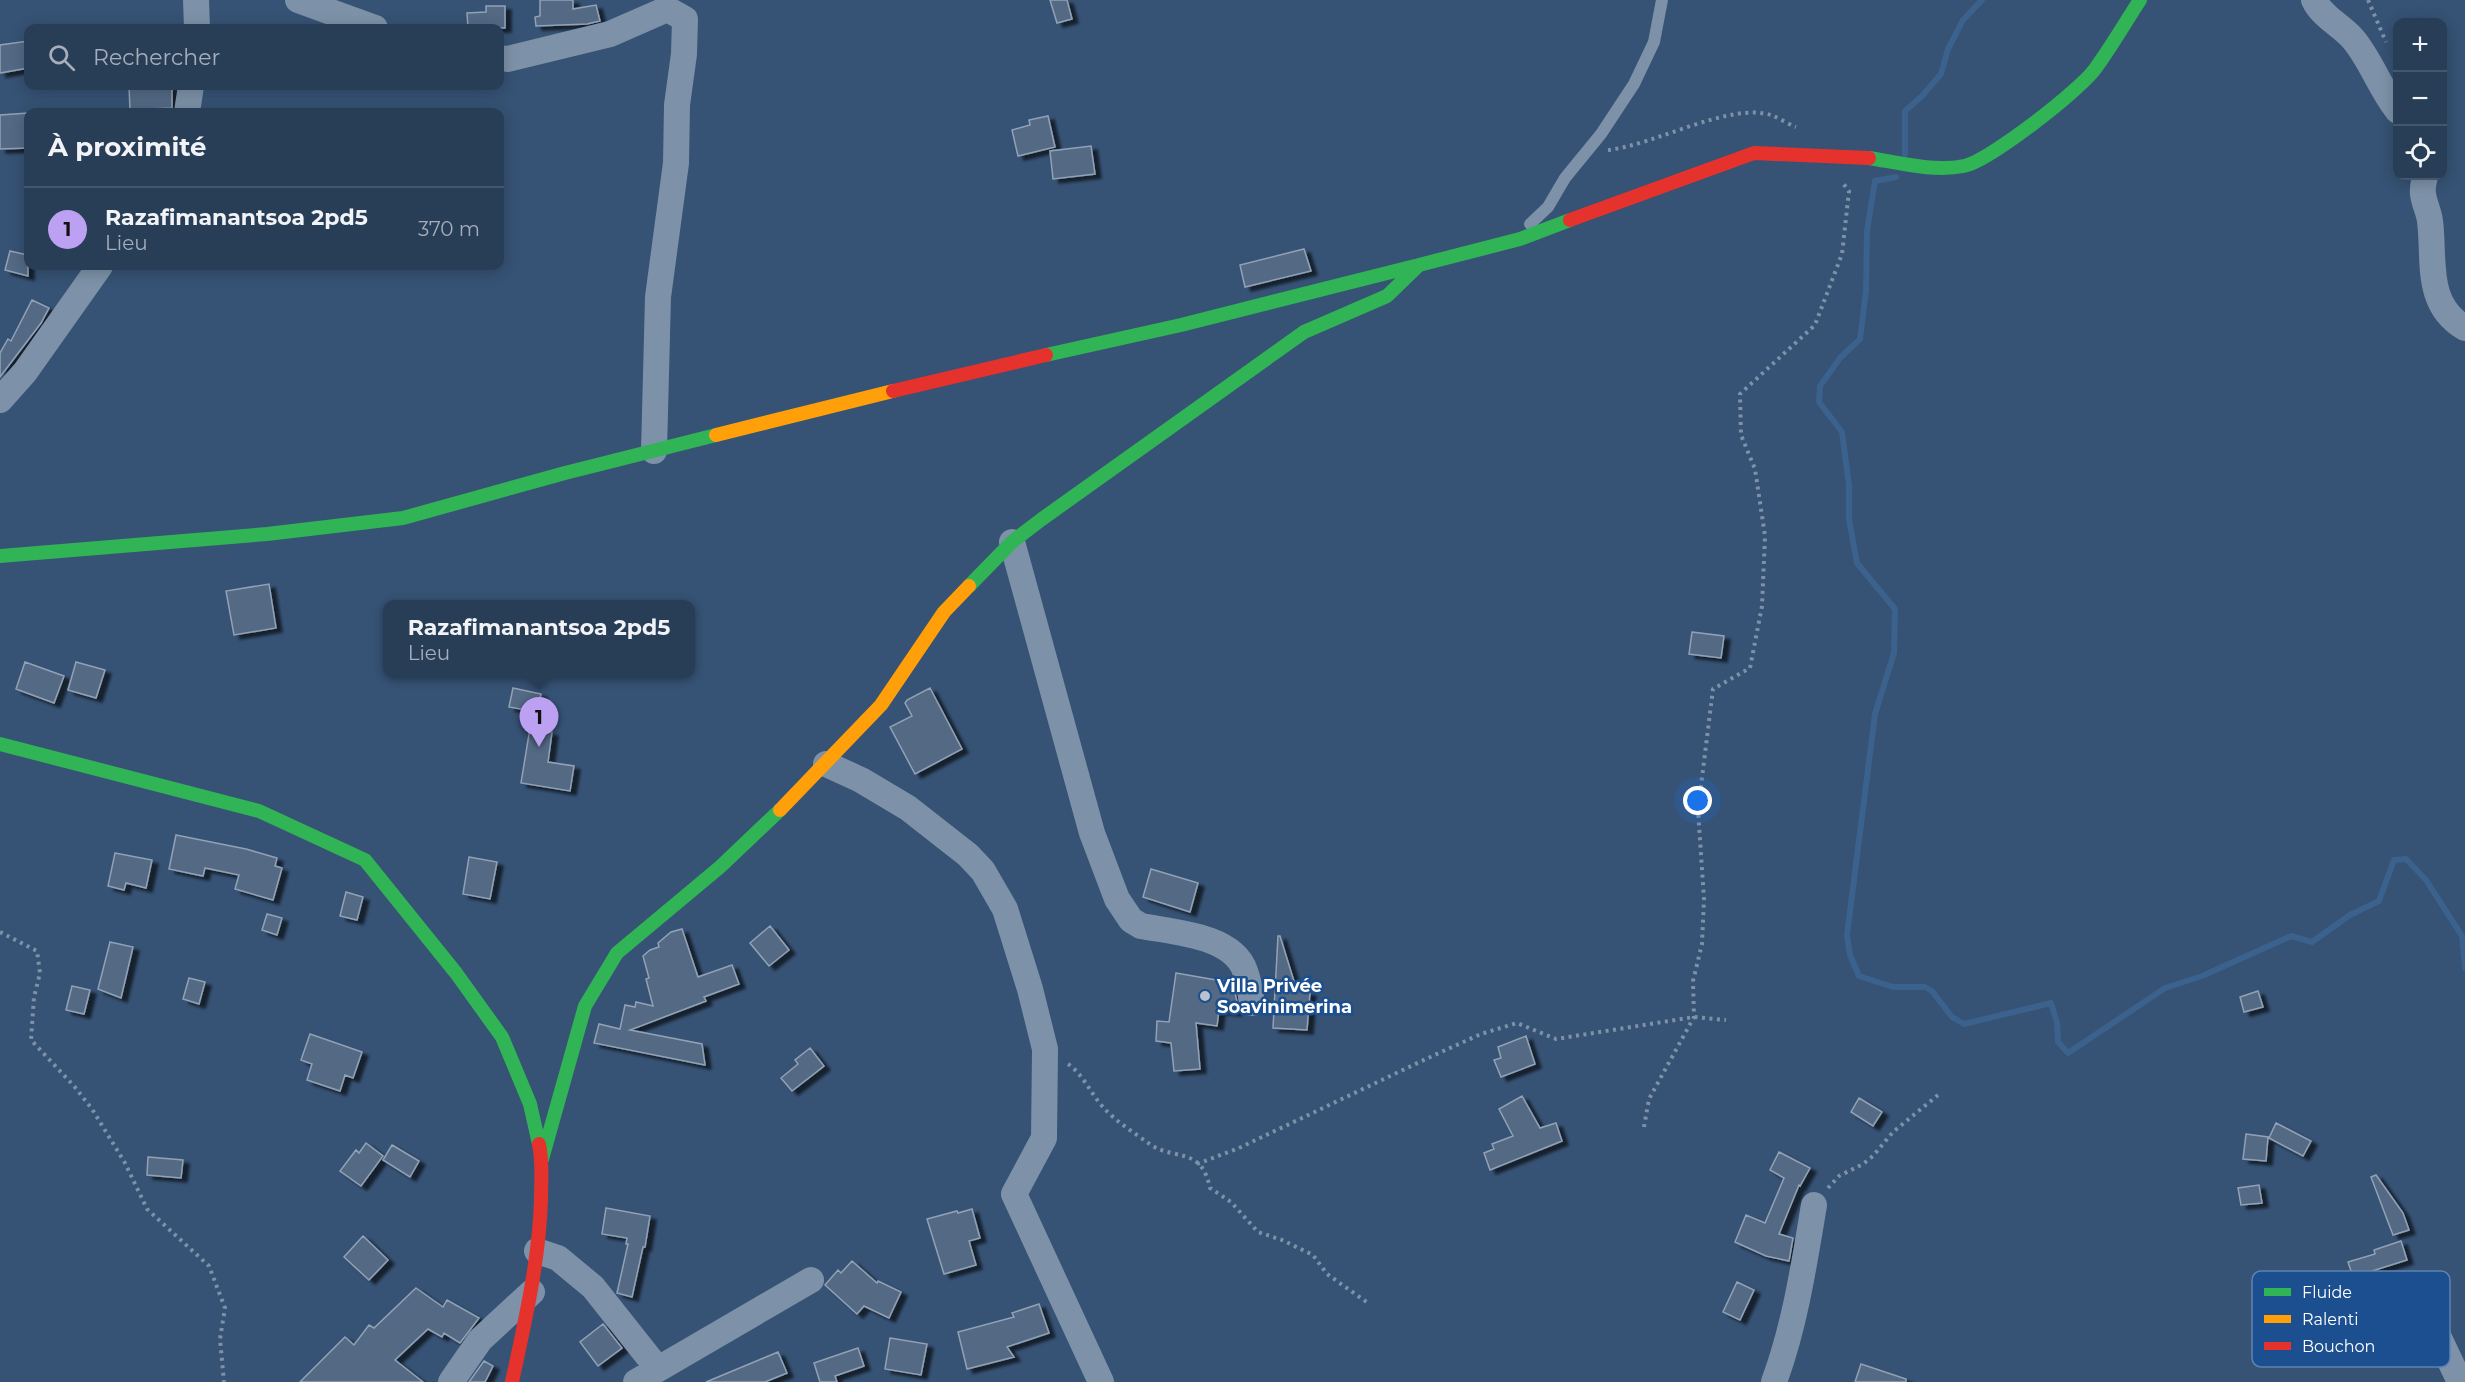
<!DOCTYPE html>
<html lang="fr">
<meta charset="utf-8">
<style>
:root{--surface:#283e57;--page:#30455d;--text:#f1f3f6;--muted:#a5aeba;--line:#44576d;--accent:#bca0f2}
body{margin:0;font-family:Montserrat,sans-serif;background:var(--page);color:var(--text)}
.controls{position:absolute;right:18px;top:18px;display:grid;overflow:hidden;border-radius:12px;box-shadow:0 3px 15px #0003}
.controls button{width:54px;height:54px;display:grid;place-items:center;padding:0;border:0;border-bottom:2px solid var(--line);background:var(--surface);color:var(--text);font:30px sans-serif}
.you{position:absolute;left:1698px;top:801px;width:21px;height:21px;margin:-15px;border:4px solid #fff;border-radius:50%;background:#1a73e8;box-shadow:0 0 0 9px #1a73e833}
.badge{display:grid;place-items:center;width:39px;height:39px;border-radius:50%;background:var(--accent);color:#111;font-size:20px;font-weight:700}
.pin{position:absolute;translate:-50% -50px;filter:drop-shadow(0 2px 3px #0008)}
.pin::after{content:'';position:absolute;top:32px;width:21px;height:18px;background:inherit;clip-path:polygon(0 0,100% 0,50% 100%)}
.popup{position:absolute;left:383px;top:600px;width:312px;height:78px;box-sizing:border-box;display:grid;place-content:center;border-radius:12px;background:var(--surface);filter:drop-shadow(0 2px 4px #0005);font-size:20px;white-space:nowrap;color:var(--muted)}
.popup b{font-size:22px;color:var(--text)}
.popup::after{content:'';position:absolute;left:50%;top:100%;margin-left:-12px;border:12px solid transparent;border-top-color:var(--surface)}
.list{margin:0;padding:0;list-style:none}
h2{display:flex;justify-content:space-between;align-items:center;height:78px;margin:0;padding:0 24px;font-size:26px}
h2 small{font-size:20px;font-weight:400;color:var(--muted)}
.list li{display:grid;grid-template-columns:39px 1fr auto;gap:18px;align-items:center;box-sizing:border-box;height:84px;padding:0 24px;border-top:2px solid var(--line)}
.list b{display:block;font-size:22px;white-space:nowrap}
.list p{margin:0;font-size:20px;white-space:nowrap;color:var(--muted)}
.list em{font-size:20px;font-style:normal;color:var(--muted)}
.icon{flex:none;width:33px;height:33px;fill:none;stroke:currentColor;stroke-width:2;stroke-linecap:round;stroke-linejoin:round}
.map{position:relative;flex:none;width:2465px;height:1382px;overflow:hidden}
.search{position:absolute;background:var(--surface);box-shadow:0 3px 15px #0003;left:24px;top:24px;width:480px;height:66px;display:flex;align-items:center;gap:15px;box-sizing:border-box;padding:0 21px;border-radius:12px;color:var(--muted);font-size:22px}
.panel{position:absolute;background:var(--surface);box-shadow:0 3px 15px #0003;left:24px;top:108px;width:480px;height:162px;border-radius:12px}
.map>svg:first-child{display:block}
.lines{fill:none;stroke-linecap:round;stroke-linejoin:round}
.stream{stroke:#3b618d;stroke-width:6}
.building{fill:#526984;stroke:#92a2b6;stroke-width:1.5;filter:url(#shadow)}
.path{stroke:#7d92a8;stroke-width:4;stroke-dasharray:3 4.5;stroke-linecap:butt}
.lane{stroke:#7d92a8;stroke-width:12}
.street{stroke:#7d92a8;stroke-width:26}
.fast{stroke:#30b455;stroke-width:14}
.slow{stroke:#ff9f0a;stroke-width:14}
.jam{stroke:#e5322d;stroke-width:14}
.poi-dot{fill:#b9c2ce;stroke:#1b4f8f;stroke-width:2}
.labels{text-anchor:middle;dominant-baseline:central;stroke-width:5;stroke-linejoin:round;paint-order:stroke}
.poi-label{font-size:18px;font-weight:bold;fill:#fff;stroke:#1b4f8f;text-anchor:start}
.key{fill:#1b4f8f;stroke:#5f84b1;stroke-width:1.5}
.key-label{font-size:16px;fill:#fff}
</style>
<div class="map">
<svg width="2465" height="1382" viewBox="0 0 2465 1382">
<defs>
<filter id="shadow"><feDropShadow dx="6" dy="4" stdDeviation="1.5" flood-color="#0009"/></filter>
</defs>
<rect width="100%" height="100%" fill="#365274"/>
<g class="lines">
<path class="stream" d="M1905,154V111L1922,96L1941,74L1948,49L1963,20L1982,0
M1896,177L1875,181L1867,231L1866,291L1860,339L1840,358L1820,386L1819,402L1842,432L1849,485V519L1857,563L1895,609L1894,653L1875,714L1847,935L1850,955L1859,976L1893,987H1925L1932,991L1952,1017L1964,1024L2051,1003L2057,1023L2058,1042L2068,1053L2165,988L2202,976L2291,936L2312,942L2350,915L2379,901L2394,860L2406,859L2426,880L2462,936L2465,968"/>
</g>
<path class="building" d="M540,0H573V9L596,5L600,21L587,24L536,26L535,17L540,16Z
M1050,0H1067L1072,19L1057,23Z
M486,6H505V28H468L467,13L486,12Z
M28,41V68L0,73V45Z
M129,86H172V108L130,110Z
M28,113V148L0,149V115Z
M1048,116L1055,147L1018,156L1012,130L1030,125L1029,120Z
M1091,146L1095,174L1053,179L1050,151Z
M1304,249L1311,271L1245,287L1240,265Z
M10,251L28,255V276L5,270Z
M32,300L49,308L41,323L0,377V353L8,339L11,341Z
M269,584L276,628L234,635L226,591Z
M1692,632L1724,636L1721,658L1689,654Z
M25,662L64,676L54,703L16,689Z
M76,662L105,670L96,698L68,690Z
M513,688L541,694L537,712L509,707Z
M930,688L962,749L915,774L890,727L912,716L905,703L907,700Z
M530,728L552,732L548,762L574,766L570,791L521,783Z
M176,835L246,849L277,858L275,866L282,868L273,900L235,889L239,875L205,868L203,876L169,869Z
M115,853L152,860L146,888L126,883L124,890L108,886Z
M469,857L497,862L490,899L463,894Z
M1151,869L1198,883L1190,912L1143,897Z
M346,892L363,897L357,920L340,916Z
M267,914L282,918L277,935L262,930Z
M770,926L789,950L769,966L750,943Z
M682,929L698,977L732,965L739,984L704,997L706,1001L630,1030L702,1044L705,1065L594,1043L599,1024L620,1029L625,1005L635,1007L636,1002L653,1006L646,979L649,978L643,956L650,950L659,947L658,943L671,932Z
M1278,936H1280L1297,991L1310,992L1307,1030L1273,1028Z
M110,942L133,947L121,998L98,989Z
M1176,973L1233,983L1237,1002L1235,1012L1219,1010L1217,1026L1196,1023L1200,1069L1174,1071L1171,1043L1156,1041L1157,1021L1169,1022Z
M189,978L205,982L199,1004L183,999Z
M72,986L90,990L84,1014L66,1010Z
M2258,991L2263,1007L2244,1012L2240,997Z
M310,1034L362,1052L353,1078L345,1075L340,1091L307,1080L312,1064L301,1060Z
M1526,1036L1535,1064L1501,1077L1494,1060L1501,1058L1498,1047Z
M810,1048L824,1066L792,1091L781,1078L798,1064L795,1060Z
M1522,1096L1540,1128L1556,1123L1562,1141L1490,1170L1484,1153L1494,1149L1492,1144L1513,1136L1499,1109Z
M1859,1098L1882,1112L1873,1126L1851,1112Z
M2276,1123L2311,1141L2303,1156L2269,1138Z
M2246,1134L2268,1137L2266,1161L2243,1159Z
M366,1143L383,1156L361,1186L340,1171L356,1150L359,1153Z
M392,1145L419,1161L410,1177L383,1160Z
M1779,1152L1810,1168L1800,1186L1799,1185L1779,1234L1793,1238L1789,1261L1766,1256L1735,1242L1746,1215L1765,1223L1784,1178L1770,1170Z
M148,1157L183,1160L181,1178L147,1175Z
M2376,1175L2403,1213L2409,1230L2393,1235L2371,1177Z
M2259,1185L2262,1203L2241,1205L2238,1188Z
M606,1208L650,1216L645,1247H643L632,1297L617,1293L628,1244H626L627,1238L602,1234Z
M972,1209L980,1238L969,1241L976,1265L944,1274L927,1219L957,1211L958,1213Z
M363,1236L388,1260L369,1280L344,1257Z
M2401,1241L2407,1260L2353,1277L2348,1262L2375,1254L2374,1250Z
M852,1261L877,1283L878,1281L901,1292L889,1318L864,1306L857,1314L825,1285L838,1270L841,1273Z
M1737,1282L1754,1290L1740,1320L1723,1312Z
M2382,1284L2394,1296L2367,1322L2355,1310Z
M416,1288L443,1307L447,1300L479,1318L460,1343L444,1333L442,1337L428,1329L395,1360L423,1382H300L345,1337L354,1345L369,1325L374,1328Z
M1039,1304L1049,1333L1007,1347L1014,1357L967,1369L958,1332L1014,1317L1012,1313Z
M2297,1315L2312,1322L2301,1344L2286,1337Z
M603,1324L622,1348L598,1366L580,1342Z
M890,1338L927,1344L921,1375L885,1369Z
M858,1348L864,1366L835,1376L837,1382H820L814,1363Z
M778,1352L787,1373L765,1382H706Z
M484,1361L493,1366L485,1382H469Z
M1861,1364L1906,1379V1382H1855Z"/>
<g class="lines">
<path class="path" d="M2368,0L2386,42
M1608,150C1655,145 1729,102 1771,115C1779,118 1788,124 1796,127
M0,932L37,951L40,973L34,997L31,1040L74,1086L92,1109L125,1163L147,1209L209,1266L225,1308L220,1339L224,1382
M1068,1064C1084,1075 1090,1093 1103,1107C1115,1121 1136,1134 1151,1145C1176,1161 1201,1146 1210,1188L1231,1202L1258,1232L1282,1240L1313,1255L1327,1274L1368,1303
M1644,1127L1649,1099L1694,1017L1693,981L1702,944L1704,899L1698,810L1713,689L1750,668L1762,606L1765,536L1755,469L1741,435L1740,394L1815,325L1842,254L1849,191L1842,182
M1197,1164L1239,1148L1428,1058L1481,1034L1517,1023L1556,1039L1694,1017L1726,1020
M1828,1188L1839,1176L1863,1164L1873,1156L1893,1132L1938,1095"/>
<path class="lane" d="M1530,224L1548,207L1565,178L1601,134L1634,84L1654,42L1662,0"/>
<path class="street" d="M196,0L197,28
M298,0L375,28
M2314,0C2322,17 2341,25 2353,39C2371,60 2380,89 2398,111
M500,58L507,59L610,34L667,9L685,19L684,54L677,105L676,163L658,297L654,451
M187,112L191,86
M2425,176C2424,181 2422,188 2423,194C2424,203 2429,212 2430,221C2435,259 2424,304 2465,328
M0,400L25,372L100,266
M1012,542L1092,833L1117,899L1131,920L1141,926C1172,932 1233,935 1245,971C1249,981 1250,992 1252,1003
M826,764L861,780L908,808L968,855L983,871L1005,909L1030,989L1045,1049L1044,1138L1014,1194L1101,1382
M537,1251L558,1258L593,1287L658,1369
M2415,1287L2460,1382
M451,1382L480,1340L532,1292
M636,1382L811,1280
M1774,1382C1795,1325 1804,1265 1814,1205"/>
<path class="fast" d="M1869,158C1900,163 1934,172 1964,166C1989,161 2079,91 2095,69C2111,47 2125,23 2140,0
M1046,355L1181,325L1415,266
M0,556L267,534L403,518L565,473L716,435
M969,586L1012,542L1042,519L1304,332L1387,296L1419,265L1520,239L1570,220
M0,744L259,811L365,860L456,973L502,1037L530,1104L539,1144
M542,1159L585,1006L617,953L720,867L780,810"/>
<path class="slow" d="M716,435L893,391
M780,810L881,705L944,612L969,586"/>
<path class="jam" d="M1570,220L1754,153L1869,158
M893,391L1046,355
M512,1382C525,1321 539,1262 541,1200C541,1181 543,1163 539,1144"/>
</g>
<circle class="poi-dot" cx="1205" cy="996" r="6"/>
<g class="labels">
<g class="poi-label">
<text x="1217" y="986">Villa Privée<tspan x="1217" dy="21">Soavinimerina</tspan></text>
</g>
</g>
<rect x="2252" y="1271" width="198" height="96" rx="9" class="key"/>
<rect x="2264" y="1288" width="27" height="8" fill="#30b455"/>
<rect x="2264" y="1315" width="27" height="8" fill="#ff9f0a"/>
<rect x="2264" y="1342" width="27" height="8" fill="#e5322d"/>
<g class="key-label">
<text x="2302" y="1298">Fluide</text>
<text x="2302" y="1325">Ralenti</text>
<text x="2302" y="1352">Bouchon</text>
</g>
</svg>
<div class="controls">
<button>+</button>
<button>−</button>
<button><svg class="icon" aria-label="locate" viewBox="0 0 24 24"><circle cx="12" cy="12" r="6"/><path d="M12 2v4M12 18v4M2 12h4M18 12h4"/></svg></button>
</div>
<div class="you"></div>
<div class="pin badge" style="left:539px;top:747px">1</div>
<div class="popup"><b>Razafimanantsoa 2pd5</b>Lieu</div>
<div class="search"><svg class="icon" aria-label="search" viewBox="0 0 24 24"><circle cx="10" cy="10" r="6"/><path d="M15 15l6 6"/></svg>Rechercher</div>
<section class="panel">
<h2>À proximité<small></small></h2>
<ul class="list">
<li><span class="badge">1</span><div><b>Razafimanantsoa 2pd5</b><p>Lieu</p></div><em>370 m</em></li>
</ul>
</section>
</div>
